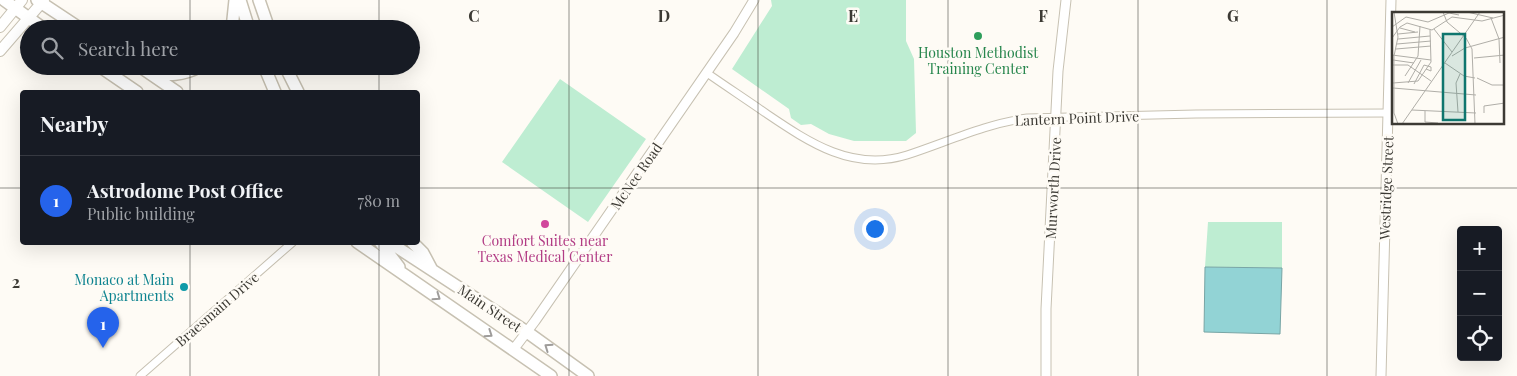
<!DOCTYPE html>
<meta charset="utf-8">
<style>
:root{--surface:#171b24;--page:#242831;--text:#f1f3f6;--muted:#9ea1a6;--line:#363941;--accent:#2563eb}
body{margin:0;font-family:"Playfair Display",serif;background:var(--page);color:var(--text)}
.controls{position:absolute;right:15px;bottom:15px;display:grid;overflow:hidden;border-radius:5px;box-shadow:0 5px 20px #0002}
.controls button{width:45px;height:45px;display:grid;place-items:center;padding:0;border:0;border-bottom:1px solid var(--line);background:var(--surface);color:var(--text);font:25px sans-serif}
.you{position:absolute;left:874px;top:228px;width:18px;height:18px;margin:-12px;border:4px solid #fff;border-radius:50%;background:#1a73e8;box-shadow:0 0 0 8px #1a73e833}
.badge{display:grid;place-items:center;width:32px;height:32px;border-radius:50%;background:var(--accent);color:#fff;font-size:16px;font-weight:700}
.pin{position:absolute;translate:-50% -41px;filter:drop-shadow(0 1px 2px #0008)}
.pin::after{content:'';position:absolute;top:26px;width:18px;height:15px;background:inherit;clip-path:polygon(0 0,100% 0,50% 100%)}
.list{margin:0;padding:0;list-style:none}
h2{display:flex;justify-content:space-between;align-items:center;height:65px;margin:0;padding:0 20px;font-size:21px}
h2 small{font-size:16px;font-weight:400;color:var(--muted)}
.list li{display:grid;grid-template-columns:32px 1fr auto;gap:15px;align-items:center;box-sizing:border-box;height:90px;padding:0 20px;border-top:1px solid var(--line)}
.list b{display:block;font-size:19px;white-space:nowrap}
.list p{margin:0;font-size:16px;white-space:nowrap;color:var(--muted)}
.list em{font-size:16px;font-style:normal;color:var(--muted)}
.icon{flex:none;width:28px;height:28px;fill:none;stroke:currentColor;stroke-width:2;stroke-linecap:round;stroke-linejoin:round}
.map{position:relative;flex:none;width:1517px;height:376px;overflow:hidden}
.search{position:absolute;background:var(--surface);box-shadow:0 5px 20px #0002;left:20px;top:20px;width:400px;height:55px;display:flex;align-items:center;gap:12px;box-sizing:border-box;padding:0 18px;border-radius:28px;color:var(--muted);font-size:19px}
.panel{position:absolute;background:var(--surface);box-shadow:0 5px 20px #0002;left:20px;top:90px;width:400px;height:155px;border-radius:5px}
.map>svg:first-child{display:block}
.green{fill:#beedd2}
.water{fill:#92d3d5;stroke:#78a5a5}
.lines{fill:none;stroke-linecap:round;stroke-linejoin:round}
.minor-casing{stroke:#c7c1b2;stroke-width:9}
.tertiary-casing{stroke:#c7c1b2;stroke-width:11}
.secondary-casing{stroke:#c7c1b2;stroke-width:12}
.primary-casing{stroke:#c7c1b2;stroke-width:14}
.minor{stroke:#fff;stroke-width:7}
.tertiary{stroke:#fff;stroke-width:9}
.secondary{stroke:#fff;stroke-width:10}
.primary{stroke:#fff;stroke-width:11}
.oneway{stroke:#9e9c9a}
.grid{fill:none;stroke:#3c3a34;stroke-width:1;stroke-opacity:0.55}
.leisure-dot{fill:#2e9e5b;stroke:#fefbf5;stroke-width:2}
.hotel-dot{fill:#d1479c;stroke:#fefbf5;stroke-width:2}
.culture-dot{fill:#0f9aa8;stroke:#fefbf5;stroke-width:2}
.labels{text-anchor:middle;dominant-baseline:central;stroke-width:5;stroke-linejoin:round;paint-order:stroke}
.leisure-label{font-size:14px;fill:#27864d;stroke:#fefbf5}
.street-label{font-size:14px;fill:#3c3a34;stroke:#fefbf5}
.hotel-label{font-size:14px;fill:#b23c85;stroke:#fefbf5}
.culture-label{font-size:14px;fill:#0d838f;stroke:#fefbf5;text-anchor:end}
.inset-road{fill:none;stroke:#b0aea8;stroke-width:1}
.view{fill:#0f766e;fill-opacity:0.15;stroke:#0f766e;stroke-width:2.5}
.inset-edge{fill:none;stroke:#3c3a34;stroke-width:2.5}
.grid-label{font-size:16px;text-anchor:middle;font-weight:bold;fill:#3c3a34;stroke:#fefbf5;stroke-width:5;stroke-linejoin:round;paint-order:stroke}
</style>
<div class="map">
<svg width="1517" height="376" viewBox="0 0 1517 376">
<rect width="100%" height="100%" fill="#fefbf5"/>
<path class="green" d="M771,0H906V41L914,59L916,133L906,141H854L829,134L811,124L801,125L791,118L789,109L732,69L772,6Z
M560,79L646,139L588,222L502,162Z
M1208,222H1282V268L1205,267Z"/>
<path class="water" d="M1205,267L1282,268L1280,334L1204,332Z"/>
<g class="lines">
<g class="minor-casing">
<path id="minor" d="M707,73C727,87 747,100 767,114C810,143 853,172 907,155C947,142 985,124 1027,118L1196,114L1388,113
M140,376L293,242"/>
</g>
<g class="tertiary-casing">
<path id="tertiary" d="M513,350L535,321L734,33L754,0
M1046,376V309L1058,71L1066,0
M1381,376L1391,0"/>
</g>
<g class="secondary-casing">
<path id="secondary" d="M0,27L22,0
M0,51L44,0"/>
</g>
<g class="primary-casing">
<path id="primary" d="M4,0L44,29
M37,0L81,29
M240,0L249,29
M259,0L269,29
M232,29L235,0
M99,66L137,92
M139,66L177,92
M264,66L275,92
M285,66L298,92
M148,72C168,76 183,76 201,66
M357,242L551,376
M380,242L399,267
M389,242L527,332L588,376
M412,242L423,253L431,268"/>
</g>
<use href="#minor" class="minor"/>
<use href="#tertiary" class="tertiary"/>
<use href="#secondary" class="secondary"/>
<use href="#primary" class="primary"/>
</g>
<defs><path id="oneway-chevron" d="M-2-3.5L2.5 0L-2 3.5" fill="none" stroke-width="1.6" stroke-linecap="round" stroke-linejoin="round" transform="scale(1.25)"/></defs>
<g class="oneway">
<use href="#oneway-chevron" transform="translate(437 297) rotate(35)"/>
<use href="#oneway-chevron" transform="translate(489 334) rotate(34)"/>
<use href="#oneway-chevron" transform="translate(548 347) rotate(-145)"/>
</g>
<path class="grid" d="M190,0V29M379,0V29M569,0V376M758,0V376M948,0V376M1138,0V376M1327,0V376M190,66V92M379,66V92M0,188H22M418,188H1517M190,242V376M379,242V376"/>
<circle class="leisure-dot" cx="978" cy="36" r="5"/>
<circle class="hotel-dot" cx="545" cy="224" r="5"/>
<circle class="culture-dot" cx="184" cy="287" r="5"/>
<g class="labels">
<g class="leisure-label">
<text x="978" y="52">Houston Methodist<tspan x="978" dy="16">Training Center</tspan></text>
</g>
<g class="street-label">
<text transform="translate(1077 118) rotate(-2)">Lantern Point Drive</text>
<text transform="translate(636 176) rotate(-55)">McNee Road</text>
<text transform="translate(1053 188) rotate(-87)">Murworth Drive</text>
<text transform="translate(1386 188) rotate(-88)">Westridge Street</text>
<text transform="translate(490 308) rotate(34)">Main Street</text>
<text transform="translate(217 309) rotate(-41)">Braesmain Drive</text>
</g>
<g class="hotel-label">
<text x="545" y="240">Comfort Suites near<tspan x="545" dy="16">Texas Medical Center</tspan></text>
</g>
<g class="culture-label">
<text x="174" y="279">Monaco at Main<tspan x="174" dy="16">Apartments</tspan></text>
</g>
</g>
<g transform="translate(1392 12)">
<rect width="112" height="112" fill="#fefbf5"/>
<path class="inset-road" d="M2,0L6,25L2,44V101L6,112M51,0L55,10L74,26L80,37L83,112M75,0L101,6M99,6L107,27L108,51M0,15L14,5L36,10L57,1L67,3M8,16L23,20M42,17L60,40M6,22L26,20M0,26L8,15L15,11L40,18L60,5L90,9L113,3M6,27L38,24M5,32L39,29M4,37L39,34M0,43L39,48M60,44L73,36L113,25M82,46L113,43M1,48L22,51M53,51L72,64L83,66M1,53H16L39,69M13,64L26,44L28,14M85,66L100,73H113M1,71L26,69L39,50L38,18M16,71L29,48M22,72L32,53L39,55V59L34,57M1,76L84,83M20,98L84,101M33,99V110L46,111M66,100L64,71L68,62M92,101V94L113,91M10,112L88,0"/>
<path class="view" d="M51,22H73V108H51Z"/>
<rect width="112" height="112" class="inset-edge"/>
</g>
<g class="grid-label">
<text x="474" y="22">C</text>
<text x="664" y="22">D</text>
<text x="853" y="22">E</text>
<text x="1043" y="22">F</text>
<text x="1233" y="22">G</text>
<text x="16" y="288">2</text>
</g>
</svg>
<div class="controls">
<button>+</button>
<button>−</button>
<button><svg class="icon" aria-label="locate" viewBox="0 0 24 24"><circle cx="12" cy="12" r="6"/><path d="M12 2v4M12 18v4M2 12h4M18 12h4"/></svg></button>
</div>
<div class="you"></div>
<div class="pin badge" style="left:103px;top:348px">1</div>
<div class="search"><svg class="icon" aria-label="search" viewBox="0 0 24 24"><circle cx="10" cy="10" r="6"/><path d="M15 15l6 6"/></svg>Search here</div>
<section class="panel">
<h2>Nearby<small></small></h2>
<ul class="list">
<li><span class="badge">1</span><div><b>Astrodome Post Office</b><p>Public building</p></div><em>780 m</em></li>
</ul>
</section>
</div>
